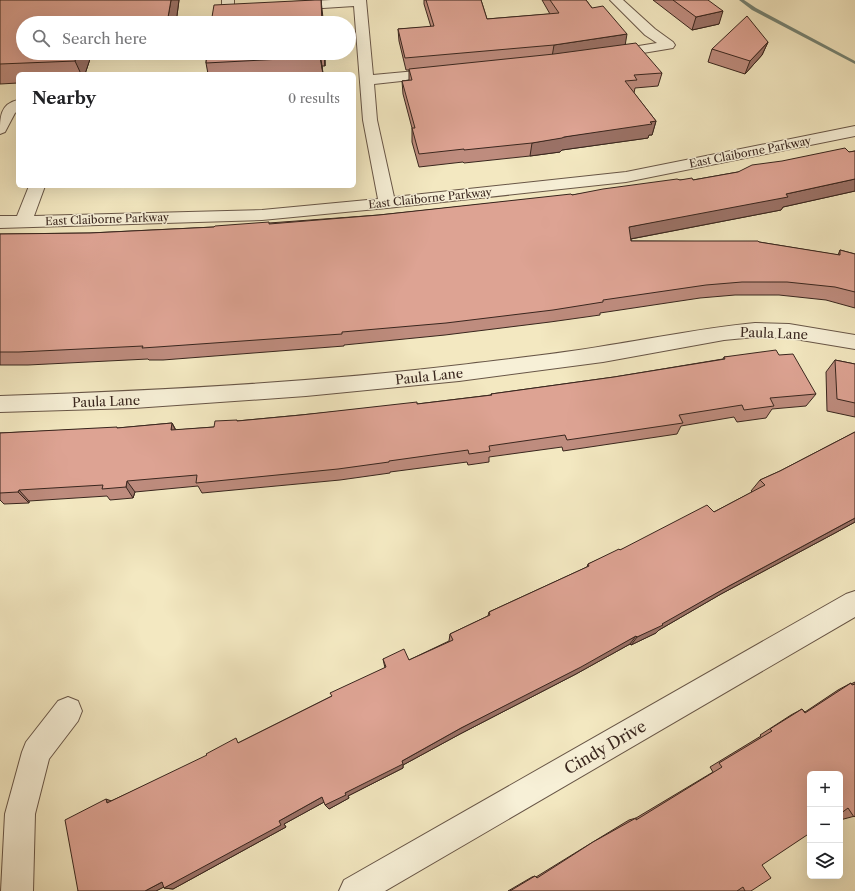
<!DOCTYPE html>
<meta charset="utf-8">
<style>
:root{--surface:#fff;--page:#f2f2f2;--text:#202124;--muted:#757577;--line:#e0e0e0}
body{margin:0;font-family:"Libre Caslon Text",serif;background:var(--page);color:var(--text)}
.controls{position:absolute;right:12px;bottom:12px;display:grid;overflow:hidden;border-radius:6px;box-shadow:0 4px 16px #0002}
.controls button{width:36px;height:36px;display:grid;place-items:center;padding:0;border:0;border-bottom:1px solid var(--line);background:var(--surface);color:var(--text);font:20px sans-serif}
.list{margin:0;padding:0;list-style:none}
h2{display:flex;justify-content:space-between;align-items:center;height:52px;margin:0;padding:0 16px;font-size:17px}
h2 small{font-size:13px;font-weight:400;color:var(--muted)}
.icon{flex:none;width:22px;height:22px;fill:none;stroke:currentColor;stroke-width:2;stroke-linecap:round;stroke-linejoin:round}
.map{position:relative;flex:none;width:855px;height:891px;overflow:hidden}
.search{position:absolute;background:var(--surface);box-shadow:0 4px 16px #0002;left:16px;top:16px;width:340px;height:44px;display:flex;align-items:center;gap:10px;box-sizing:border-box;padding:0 14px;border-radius:22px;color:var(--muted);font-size:15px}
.panel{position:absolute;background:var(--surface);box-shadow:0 4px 16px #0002;left:16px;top:72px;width:340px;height:116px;border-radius:6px}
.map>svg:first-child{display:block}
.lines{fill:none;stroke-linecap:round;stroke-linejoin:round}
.stream{fill:#758374;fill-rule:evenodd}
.minor-casing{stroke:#685647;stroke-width:2}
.minor{fill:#f7f0d7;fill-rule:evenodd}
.wall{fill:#be8c7e;stroke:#39261e}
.shaded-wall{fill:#9b7267;stroke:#39261e}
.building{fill:#dda393;stroke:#39261e}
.labels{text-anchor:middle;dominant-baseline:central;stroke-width:3;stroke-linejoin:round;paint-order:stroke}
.far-street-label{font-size:11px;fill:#39261e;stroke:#f7f0d7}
.street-label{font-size:13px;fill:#39261e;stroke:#f7f0d7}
.near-street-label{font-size:16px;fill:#39261e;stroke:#f7f0d7}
</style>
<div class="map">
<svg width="855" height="891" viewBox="0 0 855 891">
<rect width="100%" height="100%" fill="#f3e8c1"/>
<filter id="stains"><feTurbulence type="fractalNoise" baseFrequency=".005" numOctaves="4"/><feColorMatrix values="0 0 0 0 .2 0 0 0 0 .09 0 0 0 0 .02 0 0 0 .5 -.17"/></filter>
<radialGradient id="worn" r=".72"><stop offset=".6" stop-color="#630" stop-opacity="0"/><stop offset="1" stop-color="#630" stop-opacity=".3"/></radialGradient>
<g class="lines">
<path class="stream" d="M739,0H744L756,8L855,61V64L752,10Z"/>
<g class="minor-casing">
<path id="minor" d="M222,0H234V5H258L260,8L258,11C248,13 234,14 224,12L222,9Z
M331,0H366L373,75L438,69L443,70L445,73L443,76L438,77L374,84L377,120L394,197L626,172L855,126V136L626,182L387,208L262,220L0,228V216H17L29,186H45L34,216L262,210L378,199L363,120L354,6L292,10L288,9L286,6L288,3L292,2Z
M610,0H623L655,29L673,42L675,45L673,48L613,58L608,57L606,54L608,51L657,43L645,35Z
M18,100V111L15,113L5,132L0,134C0,117 0,104 18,100Z
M755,323L789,324L855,335V349L789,338L755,337L724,340L603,362L459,381L306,396L134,408L0,412V396C154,391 308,383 460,365C508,359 557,354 604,346C655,338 704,328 755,323Z
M855,591V617L385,891H339L344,880L846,594Z
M68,697L78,701L82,711L78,721L49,759L35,814L33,891H1L5,814L22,752L26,742L58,701Z"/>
</g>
<use href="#minor" class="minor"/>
</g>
<path class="wall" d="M0,0H179L176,23H23V53H92L85,74H18V83L0,84Z
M424,0H481L487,19L550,14L542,0H586L592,8L625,44L662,73L658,86L635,88L634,93L656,121L652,135H649L648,138L562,150L560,152L530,156L464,163L463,162L419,167L412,142V128L403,94L402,81L409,80V70H406L399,41L398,29L431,27L424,4Z
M653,0H708L719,24L692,30Z
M768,42L762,55L745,74L708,62L712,49Z
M207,53H325V66H322L323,74H208L206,63Z
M855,151V191L783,207L781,210L631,239V241L759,242L838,255L840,250L855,254V308L826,300L779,295H735L700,298L600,313V315L550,322L445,335L344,345V346L163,360H149L148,359L28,365H0V234L90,233L214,227L379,215L572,195L680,180H693L738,172Z
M779,355L816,394L806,406L772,409L766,418L737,422L734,417L681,426L677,434L563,451L562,447L489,457V462L468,465L467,462L390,472V473L340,480L202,493L198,486L135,492L133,498L110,500L107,496L29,501V503L4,504L0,500V433L118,428L172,423L176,430L214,427L237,421L417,404L491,395V394L614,377L723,359L724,357Z
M835,360L855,364V417L827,411L826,372Z
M855,432V522L835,533L721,594L659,630L656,633L631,645L630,644L576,674L460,734L403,765V768L348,796L349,798L329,809L324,802L284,824L286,827L173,889L164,888L163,887L156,891H78L111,801L240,742L332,696L385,668L383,659L409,660L449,641L450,634L488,616L489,612L587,567L588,564L620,550L714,512L752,492L751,491L760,480L780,471Z
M855,682V816L840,820V774L762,865L751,891H508L532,877L535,876L536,877L588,845L629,820L636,818L713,772L710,767L761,736L760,735L791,715L802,709L805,712L838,690L851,683V684Z"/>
<path class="shaded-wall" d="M171,0H179L176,23H167Z
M321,0L323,18V23H322Z
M723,11L719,24L692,30L696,17Z
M627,34L625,46L552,57L554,45Z
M768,42L762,55L745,74L750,61Z
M78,53H92L85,74H81L75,61Z
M320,53L322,66L323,74L320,57Z
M324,53H325V66Z
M656,121L652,135H649L648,138L562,150L560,152L530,156L532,143L564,137Z
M855,179V191L783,207L781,210L625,240L629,227L786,194Z
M172,423L178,435L171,430Z
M127,481L135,492L133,498L126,487Z
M19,490L29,501V503L18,492Z
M855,518V522L835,533L721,594L659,630L656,633L631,645L637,637L729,586Z
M636,636L630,644L576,674L460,734L403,765V768L348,796L349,798L329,809L325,805L345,793L461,728Z
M322,797L326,801L284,824L286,827L173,889L164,888L279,821Z
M106,799L117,803H107Z
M162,882L172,883L156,891H145Z"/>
<path class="building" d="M0,0H171L167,23H23V53H78L75,61L0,64Z
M315,0H321L322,23H211L214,5Z
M426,0H481L487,19L559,13L550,0H586L592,8L603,6L627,34L554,45L405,58L398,29L434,26Z
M673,0H708L723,11L696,17Z
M747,16L768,42L750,61L712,49Z
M636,43L662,73L634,75L637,80L625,81L656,121L650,122L652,124L564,137L562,138L532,143L464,150V149L419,154L412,128H415L402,81L412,80L409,69L554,54Z
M207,53H320V57L206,63Z
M845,148L849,152L855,151V179L786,194L788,197L629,227L631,241H758L759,242L840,255V250L855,254V292L835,287L787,282H742L706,285L603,300V302L553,310L446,323L342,332V334L157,347L142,348L143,346L19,352H0V234L90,233L214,227L215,226L269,222V224L379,215L571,194L572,195L603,189L677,179L680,180L692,178L693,180L738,172L752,165L782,161Z
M776,350L779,355L793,354L816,394L770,398L774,406L744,410L742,405L679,415L683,423L567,440L565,435L489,446L490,451L469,454L468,450L389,461V462L338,469L196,483L197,475L127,481L126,487L102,489L103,485L19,490L18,492L0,493V433L117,427V428L172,423L171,430L214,427L215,421L237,420V421L301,415L417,402V404L492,395L491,394L614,377L725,359L724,357Z
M835,360L855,364V403L837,399Z
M855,432V518L729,586L662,624L663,625L637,637L636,636L581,667L461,728L402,761L403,764L345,793L346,795L325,805L322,797L279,821L281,825L164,888L162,882L145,891H78L65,820L106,799L107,803L207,755L206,754L236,738L238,743L332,696L330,693L386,667L383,659L404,649L409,660L453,640L450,634L490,615L489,612L589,566L588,564L619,549L620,550L707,505L714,512L765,485L760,480L780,471Z
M851,683L852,685L855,684V816L854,817L848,808L840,814V774H810V833L762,865L771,878L751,891H745L743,887L737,891H510L535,876L537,878L593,842L636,818V820L722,767L719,763L772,731L770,729L802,709L805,713Z"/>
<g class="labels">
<g class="far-street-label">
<text transform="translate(750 152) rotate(-11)">East Claiborne Parkway</text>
<text transform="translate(430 198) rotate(-6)">East Claiborne Parkway</text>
<text transform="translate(107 219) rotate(-2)">East Claiborne Parkway</text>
</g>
<g class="street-label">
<text transform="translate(774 333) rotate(2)">Paula Lane</text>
<text transform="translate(429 376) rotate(-6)">Paula Lane</text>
<text transform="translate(106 401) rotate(-2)">Paula Lane</text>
</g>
<g class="near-street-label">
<text transform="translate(605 747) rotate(-30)">Cindy Drive</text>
</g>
</g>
<rect width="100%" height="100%" filter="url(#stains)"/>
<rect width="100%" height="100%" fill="url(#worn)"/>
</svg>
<div class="controls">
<button>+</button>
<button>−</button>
<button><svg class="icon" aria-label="layers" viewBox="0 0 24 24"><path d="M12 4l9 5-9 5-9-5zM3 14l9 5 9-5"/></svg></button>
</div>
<div class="search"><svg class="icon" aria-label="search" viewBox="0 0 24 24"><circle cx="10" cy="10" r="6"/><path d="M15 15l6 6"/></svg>Search here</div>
<section class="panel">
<h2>Nearby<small>0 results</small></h2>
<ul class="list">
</ul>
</section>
</div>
